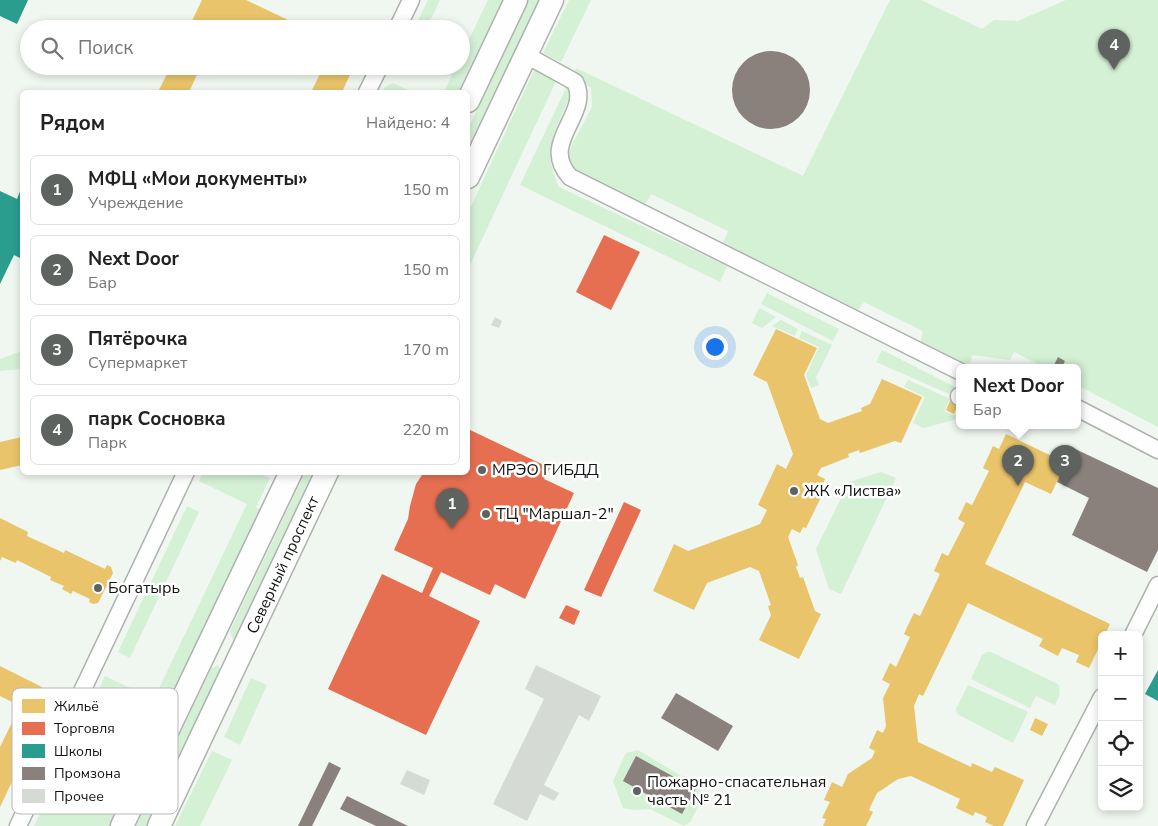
<!DOCTYPE html>
<html lang="ru">
<meta charset="utf-8">
<style>
:root{--surface:#fff;--page:#f6f6f6;--text:#222;--muted:#767676;--line:#e0e0e0;--accent:#5f635f}
body{margin:0;font-family:"Nunito Sans",sans-serif;background:var(--page);color:var(--text)}
.controls{position:absolute;right:15px;bottom:15px;display:grid;overflow:hidden;border-radius:8px;box-shadow:0 2px 8px #0003}
.controls button{width:45px;height:45px;display:grid;place-items:center;padding:0;border:0;border-bottom:1px solid var(--line);background:var(--surface);color:var(--text);font:25px sans-serif}
.you{position:absolute;left:714px;top:346px;width:18px;height:18px;margin:-12px;border:4px solid #fff;border-radius:50%;background:#1a73e8;box-shadow:0 0 0 8px #1a73e833}
.badge{display:grid;place-items:center;width:32px;height:32px;border-radius:50%;background:var(--accent);color:#fff;font-size:16px;font-weight:700}
.pin{position:absolute;translate:-50% -41px;filter:drop-shadow(0 1px 2px #0008)}
.pin::after{content:'';position:absolute;top:26px;width:18px;height:15px;background:inherit;clip-path:polygon(0 0,100% 0,50% 100%)}
.popup{position:absolute;left:956px;top:364px;width:125px;height:65px;box-sizing:border-box;display:grid;place-content:center;border-radius:8px;background:var(--surface);filter:drop-shadow(0 1px 4px #0005);font-size:16px;white-space:nowrap;color:var(--muted)}
.popup b{font-size:19px;color:var(--text)}
.popup::after{content:'';position:absolute;left:50%;top:100%;margin-left:-10px;border:10px solid transparent;border-top-color:var(--surface)}
.list{margin:0;padding:0;list-style:none}
h2{display:flex;justify-content:space-between;align-items:center;height:65px;margin:0;padding:0 20px;font-size:21px}
h2 small{font-size:16px;font-weight:400;color:var(--muted)}
.list li{display:grid;grid-template-columns:32px 1fr auto;gap:15px;align-items:center;box-sizing:border-box;height:70px;margin:0 10px 10px;padding:0 10px;border:1px solid var(--line);border-radius:8px}
.list b{display:block;font-size:19px;white-space:nowrap}
.list p{margin:0;font-size:16px;white-space:nowrap;color:var(--muted)}
.list em{font-size:16px;font-style:normal;color:var(--muted)}
.icon{flex:none;width:28px;height:28px;fill:none;stroke:currentColor;stroke-width:2;stroke-linecap:round;stroke-linejoin:round}
.map{position:relative;flex:none;width:1158px;height:826px;overflow:hidden}
.search{position:absolute;background:var(--surface);box-shadow:0 2px 8px #0003;left:20px;top:20px;width:450px;height:55px;display:flex;align-items:center;gap:12px;box-sizing:border-box;padding:0 18px;border-radius:28px;color:var(--muted);font-size:19px}
.panel{position:absolute;background:var(--surface);box-shadow:0 2px 8px #0003;left:20px;top:90px;width:450px;height:385px;border-radius:8px}
.map>svg:first-child{display:block}
.green{fill:#d4f0d5}
.homes{fill:#e9c46a}
.shops{fill:#e76f51}
.schools{fill:#2a9d8f}
.industry{fill:#8a817c}
.building{fill:#d5dad5}
.lines{fill:none;stroke-linecap:round;stroke-linejoin:round}
.street-casing{stroke:#aeb2ae;stroke-width:19}
.secondary-casing{stroke:#aeb2ae;stroke-width:25}
.street{stroke:#fdfefd;stroke-width:16}
.secondary{stroke:#fdfefd;stroke-width:22}
.poi-dot{fill:#5f635f;stroke:#fff;stroke-width:2}
.labels{text-anchor:middle;dominant-baseline:central;stroke-width:5;stroke-linejoin:round;paint-order:stroke}
.poi-label{font-size:16px;fill:#111411;stroke:#fff;text-anchor:start}
.street-label{font-size:16px;fill:#111411;stroke:#fff}
.key{fill:#fff;stroke:#b8b8b8;stroke-width:1}
.key-label{font-size:14px;fill:#111411}
</style>
<div class="map">
<svg width="1158" height="826" viewBox="0 0 1158 826">
<rect width="100%" height="100%" fill="#f0f6f0"/>
<path class="green" d="M428,0H440L426,29H414Z
M488,0H503L459,92H444L456,66H461V56Z
M528,0H540L468,152V129Z
M569,0H591L561,62L543,53Z
M890,0H921L982,29L994,20L1018,21L1066,0H1158V427L1077,385V367H1044L1014,352L1010,360L972,355L971,362L965,365L920,344L923,331L864,302L856,313L723,243L728,231L651,194L645,205L577,174L568,165L566,156L592,107L591,88L573,75L576,68L803,176Z
M535,68L557,79L468,269V213Z
M393,83L412,92H383L385,87Z
M568,84L572,92C557,127 540,149 559,187L727,266L720,282L520,185Z
M767,293L839,329L833,341L761,304Z
M759,308L776,317L762,328L752,323Z
M781,320L798,329L795,336L772,326Z
M802,331L832,345L816,377L819,385L811,388L806,375L819,347L799,338Z
M882,350L959,389L956,397L876,362Z
M22,351V369L0,371V359Z
M908,380L950,399L944,411L956,416L954,420L923,428L913,423L925,397L904,387Z
M881,472L896,478L841,594L829,589L816,549L849,482Z
M203,473H259L270,478L256,507L261,510L110,826H34L105,676L154,699L247,504L199,481Z
M305,473H315L234,642L230,631Z
M187,506L199,512L130,658L118,652Z
M987,652H991L1058,684C1062,692 1059,697 1055,705L1036,696L1030,708L971,679L982,655Z
M218,665L221,672L147,826H136L211,669Z
M251,678L267,685L240,745L224,737Z
M968,685L1028,712L1013,743L957,714L956,709Z
M638,750L700,787L702,798L691,821L684,826L650,809L634,810L623,808L613,781L626,753Z
M212,751L232,760L200,826H175Z"/>
<path class="homes" d="M202,0H246L307,29H242L223,20L219,29H188Z
M171,66H201L189,92H158Z
M324,66H354L342,92H311Z
M776,329L817,348L804,375L820,419L828,423L862,411L861,408L870,404L882,379L922,397L901,443L895,441L860,453L859,450L848,454L849,457L821,468L817,475L825,479L822,486L826,487L806,528L803,527L800,533L792,529L788,537L798,565L796,567L800,578L803,577L815,611L821,614L799,659L759,640L771,615L768,606L771,605L759,571L750,567L707,583L694,610L653,591L674,544L688,551L750,528L760,524L767,510L758,505L777,464L786,469L793,454L767,382L753,375Z
M950,401L958,404L954,414L946,410Z
M1006,434L1066,463L1051,494L1025,482L985,564L1110,624L1105,635H1102V641L1089,668L1076,662L1079,655L1062,648L1058,656L1039,646L1043,639L968,603L923,696L919,694L914,706L918,742L971,767L972,763L992,772L995,767L1024,780L1003,826H994L985,822L987,817L975,812L973,816L956,808L960,799L911,776L898,779L877,793L869,810L873,812L866,826H823L826,819L822,818L830,802L824,800L832,782L842,787L848,774L872,758L875,751L869,748L877,730L883,733L886,726L883,698L890,684L882,680L890,663L896,667L910,637L904,634L909,623L914,613L920,616L940,574L934,571L942,553L948,556L965,523L958,519L966,502L972,505L989,471L983,468L993,446L999,449Z
M22,437V465L0,470V442Z
M0,518L28,532L27,536L64,553L65,550L105,569L107,565L111,567L113,573L98,603L93,604L89,602L90,599L73,591L71,594L62,589L64,586L50,580L51,577L17,560L16,563L2,557L0,561Z
M0,666L42,687L41,690L53,695L0,807V747L20,706L0,696Z
M1035,718L1048,724L1042,736L1030,730Z"/>
<path class="shops" d="M604,235L640,252L611,310L576,292Z
M468,429L550,468L544,479L574,493L525,599L495,584L490,595L441,572L429,596L480,621L426,735L328,689L382,574L422,593L433,568L394,550L408,519L410,506L416,484L424,472H468Z
M624,502L641,510L601,597L584,590Z
M566,605L580,611L574,625L559,618Z"/>
<path class="schools" d="M0,0H28L17,24L0,16Z
M22,186V259L14,255L0,284V191L17,199Z
M1158,670V701L1145,694Z"/>
<path class="industry" d="M732 90a39 39 0 1 1 78 0a39 39 0 1 1-78 0Z
M1058,357L1065,361L1062,367H1053Z
M1073,448L1158,488V550L1147,572L1072,535L1089,498L1057,482Z
M676,693L733,726L718,751L661,718Z
M636,756L696,789L682,814L623,781Z
M329,762L341,768L312,826H298Z
M347,796L408,826H376L340,809Z"/>
<path class="building" d="M495,317L502,321L499,328L491,325Z
M536,665L601,696L589,721L579,715L544,785L559,793L554,801L540,794L527,821L493,804L544,699L525,689Z
M407,770L430,780L424,795L400,784Z"/>
<g class="lines">
<g class="street-casing">
<path id="street" d="M397,29L411,0
M526,55L575,82C592,114 538,142 570,177L959,371
M367,92L380,66
M959,397V396
M1077,408L1158,450
M1133,635L1158,585
M18,826L186,472
M1035,826L1102,697"/>
</g>
<g class="secondary-casing">
<path id="secondary" d="M468,101L516,0
M468,177L552,0
M122,826L291,472
M159,826L327,472"/>
</g>
<use href="#street" class="street"/>
<use href="#secondary" class="secondary"/>
</g>
<g class="poi-dot">
<circle cx="482" cy="470" r="5"/>
<circle cx="794" cy="491" r="5"/>
<circle cx="486" cy="514" r="5"/>
<circle cx="98" cy="588" r="5"/>
<circle cx="637" cy="791" r="5"/>
</g>
<g class="labels">
<g class="poi-label">
<text x="492" y="470">МРЭО ГИБДД</text>
<text x="804" y="491">ЖК «Листва»</text>
<text x="496" y="514">ТЦ "Маршал-2"</text>
<text x="108" y="588">Богатырь</text>
<text x="647" y="782">Пожарно-спасательная<tspan x="647" dy="18">часть № 21</tspan></text>
</g>
<g class="street-label">
<text transform="translate(283 565) rotate(-65)">Северный проспект</text>
</g>
</g>
<rect x="12" y="688" width="166" height="126" rx="8" class="key"/>
<rect x="22" y="699" width="23" height="14" fill="#e9c46a"/>
<rect x="22" y="722" width="23" height="13" fill="#e76f51"/>
<rect x="22" y="744" width="23" height="14" fill="#2a9d8f"/>
<rect x="22" y="767" width="23" height="13" fill="#8a817c"/>
<rect x="22" y="789" width="23" height="14" fill="#d5dad5"/>
<g class="key-label">
<text x="54" y="711">Жильё</text>
<text x="54" y="733">Торговля</text>
<text x="54" y="756">Школы</text>
<text x="54" y="778">Промзона</text>
<text x="54" y="801">Прочее</text>
</g>
</svg>
<div class="controls">
<button>+</button>
<button>−</button>
<button><svg class="icon" aria-label="locate" viewBox="0 0 24 24"><circle cx="12" cy="12" r="6"/><path d="M12 2v4M12 18v4M2 12h4M18 12h4"/></svg></button>
<button><svg class="icon" aria-label="layers" viewBox="0 0 24 24"><path d="M12 4l9 5-9 5-9-5zM3 14l9 5 9-5"/></svg></button>
</div>
<div class="you"></div>
<div class="pin badge" style="left:452px;top:529px">1</div>
<div class="pin badge" style="left:1018px;top:486px">2</div>
<div class="popup"><b>Next Door</b>Бар</div>
<div class="pin badge" style="left:1065px;top:486px">3</div>
<div class="pin badge" style="left:1114px;top:70px">4</div>
<div class="search"><svg class="icon" aria-label="search" viewBox="0 0 24 24"><circle cx="10" cy="10" r="6"/><path d="M15 15l6 6"/></svg>Поиск</div>
<section class="panel">
<h2>Рядом<small>Найдено: 4</small></h2>
<ul class="list">
<li><span class="badge">1</span><div><b>МФЦ «Мои документы»</b><p>Учреждение</p></div><em>150 m</em></li>
<li><span class="badge">2</span><div><b>Next Door</b><p>Бар</p></div><em>150 m</em></li>
<li><span class="badge">3</span><div><b>Пятёрочка</b><p>Супермаркет</p></div><em>170 m</em></li>
<li><span class="badge">4</span><div><b>парк Сосновка</b><p>Парк</p></div><em>220 m</em></li>
</ul>
</section>
</div>
